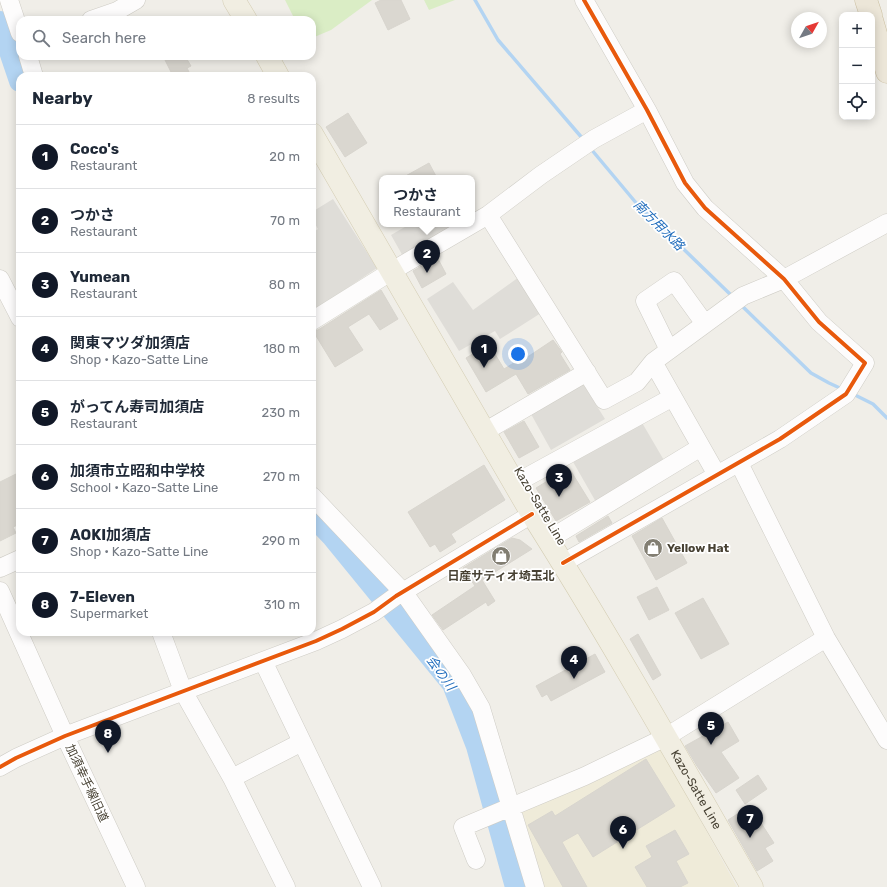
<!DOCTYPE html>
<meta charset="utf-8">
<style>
:root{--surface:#fff;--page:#f2f2f3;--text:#1f2937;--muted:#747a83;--line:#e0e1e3;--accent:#111827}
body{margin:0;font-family:Rubik,"Noto Sans JP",sans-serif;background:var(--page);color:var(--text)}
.controls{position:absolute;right:12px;top:12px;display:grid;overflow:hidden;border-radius:8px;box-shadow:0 2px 10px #0003}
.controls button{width:36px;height:36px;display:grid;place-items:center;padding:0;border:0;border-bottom:1px solid var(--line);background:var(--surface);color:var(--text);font:20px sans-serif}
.compass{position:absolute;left:791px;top:12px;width:36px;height:36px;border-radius:50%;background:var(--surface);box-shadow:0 2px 10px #0003;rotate:50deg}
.you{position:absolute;left:518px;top:354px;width:14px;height:14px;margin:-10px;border:3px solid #fff;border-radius:50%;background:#1a73e8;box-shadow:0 0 0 6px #1a73e833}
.badge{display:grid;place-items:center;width:26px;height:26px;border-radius:50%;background:var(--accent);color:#fff;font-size:13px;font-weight:700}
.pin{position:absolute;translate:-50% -33px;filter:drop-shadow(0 1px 2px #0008)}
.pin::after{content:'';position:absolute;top:21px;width:14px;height:12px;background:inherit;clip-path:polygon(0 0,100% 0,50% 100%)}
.popup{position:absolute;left:379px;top:175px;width:96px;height:52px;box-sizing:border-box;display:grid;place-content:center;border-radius:8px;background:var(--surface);filter:drop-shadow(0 1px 3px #0005);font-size:13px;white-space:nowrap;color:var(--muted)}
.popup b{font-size:15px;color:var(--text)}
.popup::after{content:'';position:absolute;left:50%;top:100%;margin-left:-8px;border:8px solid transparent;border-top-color:var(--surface)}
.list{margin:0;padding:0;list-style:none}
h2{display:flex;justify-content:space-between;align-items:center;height:52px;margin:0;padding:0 16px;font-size:17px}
h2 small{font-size:13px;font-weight:400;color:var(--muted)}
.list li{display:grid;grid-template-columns:26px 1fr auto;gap:12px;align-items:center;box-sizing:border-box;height:64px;padding:0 16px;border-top:1px solid var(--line)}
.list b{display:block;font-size:15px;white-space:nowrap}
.list p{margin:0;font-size:13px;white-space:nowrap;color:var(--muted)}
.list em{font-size:13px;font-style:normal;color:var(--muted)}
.icon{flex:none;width:22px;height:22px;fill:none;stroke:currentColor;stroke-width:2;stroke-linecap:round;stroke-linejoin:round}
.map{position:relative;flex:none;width:887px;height:887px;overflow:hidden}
.search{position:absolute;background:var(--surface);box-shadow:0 2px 10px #0003;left:16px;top:16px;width:300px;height:44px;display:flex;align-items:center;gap:10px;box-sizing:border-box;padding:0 14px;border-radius:12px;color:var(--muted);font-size:15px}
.panel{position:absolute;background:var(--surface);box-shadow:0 2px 10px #0003;left:16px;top:72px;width:300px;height:564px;border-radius:12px}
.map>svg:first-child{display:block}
.education{fill:#efebd9}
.green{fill:#daedc5}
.parking{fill:#dfddd8}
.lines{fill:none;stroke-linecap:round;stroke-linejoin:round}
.stream{stroke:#b3d4f2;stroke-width:3.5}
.river{stroke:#b3d4f2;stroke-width:22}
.building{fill:#dad7d0;stroke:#d8d5ce}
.minor-casing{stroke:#ceccc5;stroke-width:19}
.major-casing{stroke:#d4cdb3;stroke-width:23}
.highway-casing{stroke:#cbbfa0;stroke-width:23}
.minor{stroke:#fdfcfc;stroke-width:18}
.major{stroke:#f1eee2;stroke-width:22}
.highway{stroke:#ece6d8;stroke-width:22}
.cycleway-casing{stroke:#fff;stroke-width:6}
.cycleway{stroke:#e8590c;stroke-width:4}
.labels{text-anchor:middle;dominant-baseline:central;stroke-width:3.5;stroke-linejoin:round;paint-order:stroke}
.street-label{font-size:12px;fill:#474133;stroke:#fff}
.poi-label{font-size:12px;font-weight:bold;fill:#474133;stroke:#fff;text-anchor:start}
.water-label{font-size:13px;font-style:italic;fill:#226ebd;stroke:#fff}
</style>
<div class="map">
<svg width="887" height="887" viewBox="0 0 887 887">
<rect width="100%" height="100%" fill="#f0eee8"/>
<path class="education" d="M659,745L737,887H542L518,811Z"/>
<path class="green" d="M285,0H372L331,30L312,38V20H295Z
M424,0H455L429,10Z"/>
<path class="parking" d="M333,199L377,268L313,311L312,309V233L318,229L312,219V212Z
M410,224H459L404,258L391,235Z
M519,277L541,313L500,339L495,331L459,351L427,299L453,282L473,310Z
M583,384L605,419L551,450L531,414Z
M641,421L665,462L596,502L572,460Z"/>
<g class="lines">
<path class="stream" d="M475,0L498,40L583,139
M591,149L637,204L732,296
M740,304L811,373L829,383L842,389
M855,395L873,404L887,418"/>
<path class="river" d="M0,22L20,81
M312,515L333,537L453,684L477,746L516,887"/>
</g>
<path class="building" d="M381,0H401L410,19L388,30L375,3Z
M163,56H185L191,66L187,68L189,72L181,76H173Z
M348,113L367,143L345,157L326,127Z
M429,163L437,178H402Z
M437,257L446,274L422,288L413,271Z
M381,290L398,319L380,330L369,314L348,327L363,350L335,367L313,331L318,330Z
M553,340L562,352L560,354L570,370L528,394L516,374L486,392L466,358L489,344L504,369L525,356L526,358Z
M524,421L539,447L519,458L504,432Z
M484,465L505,500L451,534L456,542L440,552L435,544L430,547L408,512Z
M569,468L590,502L556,521L536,488Z
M20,472V524L13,527L16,533L0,541V482Z
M608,516L612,523L579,542L576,536Z
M662,518L687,563L656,580L632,536Z
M512,538L520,540L532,549L482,580L495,601L488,606L486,602L443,630L432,615L475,586L463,568Z
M657,587L669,610L649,620L637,597Z
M703,598L729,644L701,659L675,613Z
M638,634L661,675L653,680L630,639Z
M595,654L605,672L551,701L547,694L542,697L536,686Z
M728,722L739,741L721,752L739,778L716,793L697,766L685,746Z
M646,759L675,806L593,857L578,833L562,842L587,887H563L528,825L552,811L555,816Z
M758,775L767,789L745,804L736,790Z
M750,806L774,843L765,848L773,861L757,871L728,820Z
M675,830L689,854L676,861L688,883L680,887H647L635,867L652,857L646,846Z"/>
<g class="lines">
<g class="minor-casing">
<path id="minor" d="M9,0L20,33
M91,20L117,11L136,0
M28,56L34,76
M488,215L604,400L637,382L653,362L717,475
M0,279L20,318
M312,321L392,271L488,215L541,175L594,139L647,110
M669,350L645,301L674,281L705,324
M653,362L743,296L784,279L887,223
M484,432L587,372
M739,463L826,638L887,740
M514,484L673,397
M312,496L404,593L462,675L481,708L535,887
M548,540L701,447
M563,563L780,439L846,394L865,363L819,322L784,279L705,208L685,183L647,110L584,0
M0,568L20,559
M0,591L65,736L136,887
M161,632L183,691L232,778L286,887
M263,661L372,887
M0,767L16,758L65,736L316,641L342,629L374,612L396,596L532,514
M232,778L302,742
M476,860L463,827L585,776L666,737L826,638"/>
</g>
<g class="major-casing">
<g id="major">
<path d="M234,0L246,20"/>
<path d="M267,56L278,76"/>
<path id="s1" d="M312,134L532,514C609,636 680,762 752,887"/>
</g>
</g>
<g class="highway-casing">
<path id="highway" d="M866,0L871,15
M872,20L887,72"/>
</g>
<use href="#minor" class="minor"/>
<use href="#major" class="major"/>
<use href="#highway" class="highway"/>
<g class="cycleway-casing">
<path id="cycleway" d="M563,563L780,439L846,394L865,363L819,322L784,279L705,208L685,183L647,110L584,0
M0,767L16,758L65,736L316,641L342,629L374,612L396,596L532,514"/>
</g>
<use href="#cycleway" class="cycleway"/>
</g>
<defs>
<g id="shop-disc" transform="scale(1)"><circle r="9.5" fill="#827e72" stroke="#fff"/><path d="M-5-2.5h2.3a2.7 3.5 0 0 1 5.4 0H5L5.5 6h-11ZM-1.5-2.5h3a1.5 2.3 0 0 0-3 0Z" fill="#fff"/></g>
</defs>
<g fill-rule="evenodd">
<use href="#shop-disc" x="653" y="548"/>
<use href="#shop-disc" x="501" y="556"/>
</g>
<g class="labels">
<g class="street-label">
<text transform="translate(540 506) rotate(59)">Kazo-Satte Line</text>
<text transform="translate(87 783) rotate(65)">加須幸手線旧道</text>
<text stroke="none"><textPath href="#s1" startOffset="760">Kazo-Satte Line</textPath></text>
</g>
<g class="poi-label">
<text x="667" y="548">Yellow Hat</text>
<text x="501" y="576" text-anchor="middle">日産サティオ埼玉北</text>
</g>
<g class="water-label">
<text transform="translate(659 225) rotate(45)">南方用水路</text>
<text transform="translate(441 673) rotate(54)">会の川</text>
</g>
</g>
</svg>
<div class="controls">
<button>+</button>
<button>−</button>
<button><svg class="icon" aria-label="locate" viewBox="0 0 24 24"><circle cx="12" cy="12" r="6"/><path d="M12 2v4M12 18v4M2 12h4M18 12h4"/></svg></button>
</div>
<svg class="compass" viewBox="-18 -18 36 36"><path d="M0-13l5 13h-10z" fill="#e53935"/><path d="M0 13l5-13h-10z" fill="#747a83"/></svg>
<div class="you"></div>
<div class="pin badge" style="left:484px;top:368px">1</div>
<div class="pin badge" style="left:427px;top:273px">2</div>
<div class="popup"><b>つかさ</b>Restaurant</div>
<div class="pin badge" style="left:559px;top:497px">3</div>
<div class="pin badge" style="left:574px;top:679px">4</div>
<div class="pin badge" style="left:711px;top:745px">5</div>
<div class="pin badge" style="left:623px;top:849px">6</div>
<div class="pin badge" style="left:750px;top:838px">7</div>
<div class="pin badge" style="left:108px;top:753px">8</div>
<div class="search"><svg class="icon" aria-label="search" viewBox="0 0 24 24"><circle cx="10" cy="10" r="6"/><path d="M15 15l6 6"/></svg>Search here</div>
<section class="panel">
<h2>Nearby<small>8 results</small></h2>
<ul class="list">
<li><span class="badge">1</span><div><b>Coco's</b><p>Restaurant</p></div><em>20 m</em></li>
<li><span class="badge">2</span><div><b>つかさ</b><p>Restaurant</p></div><em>70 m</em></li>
<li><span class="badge">3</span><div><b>Yumean</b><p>Restaurant</p></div><em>80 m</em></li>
<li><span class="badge">4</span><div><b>関東マツダ加須店</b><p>Shop · Kazo-Satte Line</p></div><em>180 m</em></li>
<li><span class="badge">5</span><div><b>がってん寿司加須店</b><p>Restaurant</p></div><em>230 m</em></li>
<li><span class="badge">6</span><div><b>加須市立昭和中学校</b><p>School · Kazo-Satte Line</p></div><em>270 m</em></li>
<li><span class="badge">7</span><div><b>AOKI加須店</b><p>Shop · Kazo-Satte Line</p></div><em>290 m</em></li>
<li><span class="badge">8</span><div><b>7-Eleven</b><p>Supermarket</p></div><em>310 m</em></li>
</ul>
</section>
</div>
